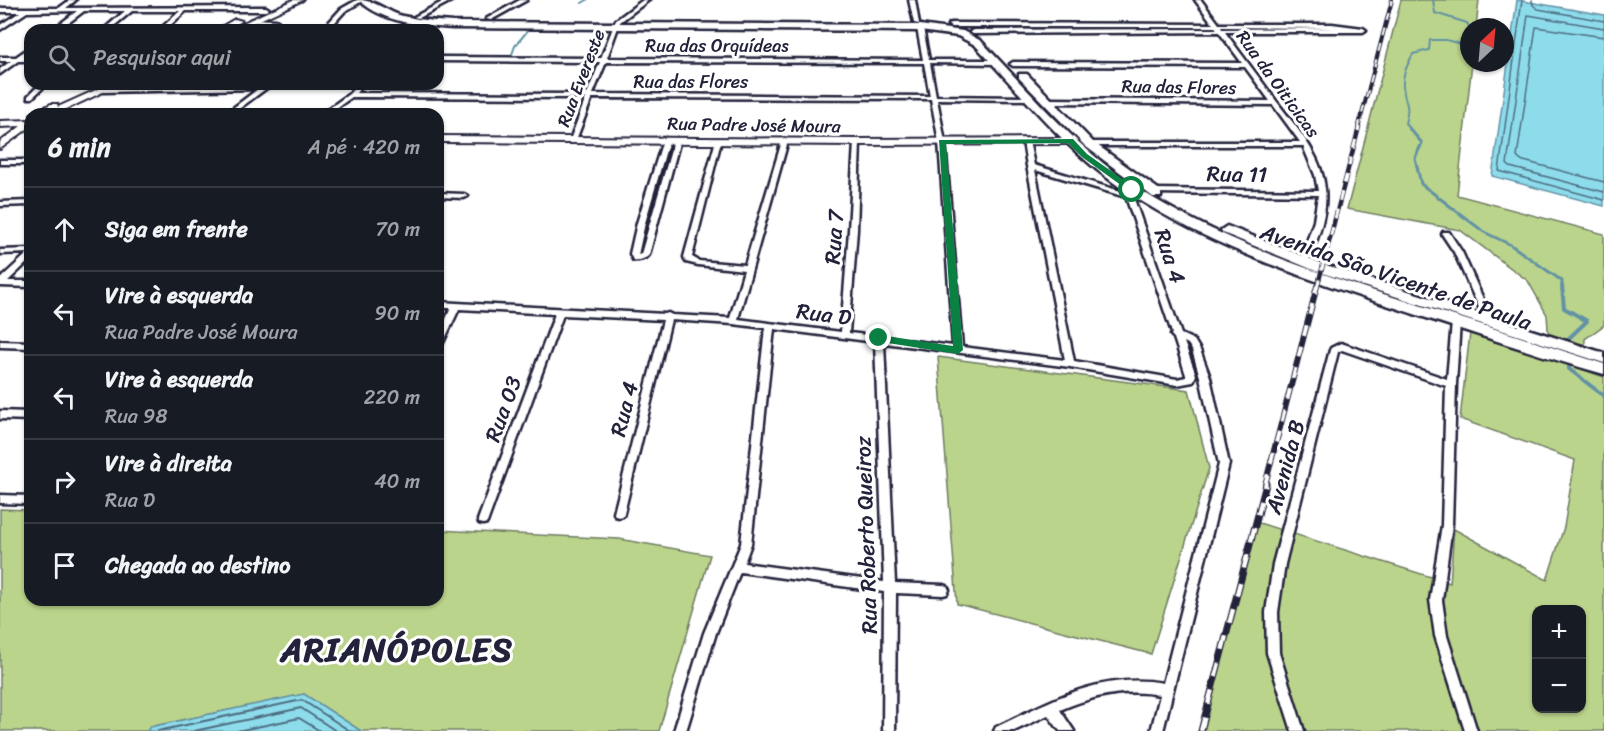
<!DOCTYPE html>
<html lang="pt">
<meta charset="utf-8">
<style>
:root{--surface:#171b24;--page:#242831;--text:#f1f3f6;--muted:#9ea1a6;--line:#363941}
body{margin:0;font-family:Sriracha,sans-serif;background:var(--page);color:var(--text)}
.controls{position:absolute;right:18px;bottom:18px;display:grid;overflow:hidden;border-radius:12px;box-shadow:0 2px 4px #0004}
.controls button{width:54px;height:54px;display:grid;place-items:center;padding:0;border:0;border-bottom:2px solid var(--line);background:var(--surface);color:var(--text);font:30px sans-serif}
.compass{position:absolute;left:1460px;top:18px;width:54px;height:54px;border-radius:50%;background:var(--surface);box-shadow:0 2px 4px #0004;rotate:26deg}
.stop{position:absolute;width:18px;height:18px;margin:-14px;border:4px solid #0b8043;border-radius:50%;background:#fff}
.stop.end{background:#0b8043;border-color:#fff;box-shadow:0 2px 6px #0008}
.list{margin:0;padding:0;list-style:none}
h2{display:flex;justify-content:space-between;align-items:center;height:78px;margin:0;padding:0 24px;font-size:26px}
h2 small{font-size:20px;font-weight:400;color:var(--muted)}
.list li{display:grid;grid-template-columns:39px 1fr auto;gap:18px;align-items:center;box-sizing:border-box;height:84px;padding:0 24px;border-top:2px solid var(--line)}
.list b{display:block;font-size:22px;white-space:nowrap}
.list p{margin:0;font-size:20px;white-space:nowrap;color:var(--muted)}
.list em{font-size:20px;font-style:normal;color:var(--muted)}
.icon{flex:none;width:33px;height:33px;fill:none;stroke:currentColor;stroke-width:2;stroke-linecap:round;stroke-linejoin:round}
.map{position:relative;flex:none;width:1604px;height:731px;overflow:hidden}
.search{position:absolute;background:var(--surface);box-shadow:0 2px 4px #0004;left:24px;top:24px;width:420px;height:66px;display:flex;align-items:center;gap:15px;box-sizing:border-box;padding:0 21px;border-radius:18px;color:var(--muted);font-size:22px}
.panel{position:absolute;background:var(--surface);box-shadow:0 2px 4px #0004;left:24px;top:108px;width:420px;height:498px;border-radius:18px}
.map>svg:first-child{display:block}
.green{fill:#bbd48b;stroke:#6e7b63;stroke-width:1.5;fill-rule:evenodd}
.water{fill:#8ddceb;stroke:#6292a5;stroke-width:1.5}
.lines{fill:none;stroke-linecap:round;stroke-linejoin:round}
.shore-far1{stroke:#4d6c81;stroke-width:1.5}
.shore{stroke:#4d6c81;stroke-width:2}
.stream-far2{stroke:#6292a5;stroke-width:2}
.stream-far1{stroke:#6292a5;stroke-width:3}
.stream{stroke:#6292a5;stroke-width:4}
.minor-casing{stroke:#22223b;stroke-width:5}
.tertiary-casing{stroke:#22223b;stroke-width:4}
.primary-casing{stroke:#22223b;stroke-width:5}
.minor{fill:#fff;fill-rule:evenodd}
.tertiary{fill:#fff;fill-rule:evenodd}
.primary{fill:#fff;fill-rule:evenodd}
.rail-far3-casing{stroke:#22223b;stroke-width:4}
.rail-far2-casing{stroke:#22223b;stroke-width:4.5}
.rail-far1-casing{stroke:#22223b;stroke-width:6}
.rail-casing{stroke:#22223b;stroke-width:7}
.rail-far3{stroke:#fff;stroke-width:2;stroke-dasharray:8;stroke-linecap:butt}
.rail-far2{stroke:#fff;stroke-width:3;stroke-dasharray:9;stroke-linecap:butt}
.rail-far1{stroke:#fff;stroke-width:4;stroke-dasharray:11;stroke-linecap:butt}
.rail{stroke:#fff;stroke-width:4.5;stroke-dasharray:14;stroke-linecap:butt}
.route{fill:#0b8043}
.labels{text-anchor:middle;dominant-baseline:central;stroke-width:6;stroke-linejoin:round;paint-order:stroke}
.far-street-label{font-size:18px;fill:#22223b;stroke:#fff}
.street-label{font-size:22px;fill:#22223b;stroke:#fff}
.near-district-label{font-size:33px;font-weight:bold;letter-spacing:1.5px;fill:#22223b;stroke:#fff}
</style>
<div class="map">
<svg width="1604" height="731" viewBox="0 0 1604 731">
<rect width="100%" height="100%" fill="#fff"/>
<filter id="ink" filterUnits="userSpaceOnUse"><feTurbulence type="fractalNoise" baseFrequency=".0167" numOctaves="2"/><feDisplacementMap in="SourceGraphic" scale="12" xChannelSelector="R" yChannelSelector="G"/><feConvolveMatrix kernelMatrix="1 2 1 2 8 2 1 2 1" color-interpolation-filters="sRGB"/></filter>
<g filter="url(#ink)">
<path class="green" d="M1401,0H1479L1476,27H1469V63H1472L1457,195L1604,234V325L1585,339L1584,370L1604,377V731H1201L1256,522L1450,583L1454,529L1547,580L1564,527L1575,460L1460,419L1470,333L1550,358L1547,315L1528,281L1460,230L1347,209ZM1536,610H1582V708H1536Z
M938,357L1189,390L1209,468L1151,654L957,604Z
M0,509L30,510V600H438V530L619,539L710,555L659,731H361L304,694L150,727L147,731H0Z"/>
<path class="water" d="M1517,0L1604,15V206L1492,176Z
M304,694L361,731H147L150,727Z"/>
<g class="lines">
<path class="shore-far1" d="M1522,0L1499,171L1604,200
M1532,0L1533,5L1538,9L1604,21
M1604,28L1528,15L1507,164L1510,167L1604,192
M1604,37L1536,27L1517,157L1520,160L1604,182"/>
<path class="shore" d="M158,731L302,700L350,731
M194,731L301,708L336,731
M237,731L299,718L320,731"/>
<path class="stream-far2" d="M1433,0L1435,13L1467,23L1469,27
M582,3L587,0
M511,57L515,46L529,29
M1410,129L1405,123C1411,102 1404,104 1403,86C1402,74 1408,64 1413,54L1429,50L1430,40H1446L1468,46L1469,40"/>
<path class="stream-far1" d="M1408,127L1422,143L1415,158L1421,184L1484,232L1511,245L1562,281V288"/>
<path class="stream" d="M1562,286L1564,308L1587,321L1568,339V347
M1569,360V369L1604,396"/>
<g class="minor-casing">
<path id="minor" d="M70,0H76L66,8L266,7L269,9L266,11H186L165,30H159L180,11H132L109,30H103L125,11H84L59,30H52L77,11L27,12L0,30V25L20,12H0V8H59Z
M357,0H364L345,11L328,30H322L341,9Z
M446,0H453L419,18L414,17Z
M520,0H527L491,20L486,19Z
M643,0H649L620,22L607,58L923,60L917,28L920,26L923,28L929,60H997L1000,62L997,64L930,63L936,96L1033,97L1034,98L1031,100L937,99L945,142L962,347L1065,360L1027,166L1023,141L1024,140H1028L1029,141L1034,165L1127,193L1129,188H1135L1136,190L1133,196L1181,334L1194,340L1200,350L1210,377L1229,464L1163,731H1151L1160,695C1125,688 1092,696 1060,710L1074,731H1060L1048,715L1014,731H994L996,727C1051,701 1100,672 1163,683L1219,464L1200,377L1192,350L1188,344L1184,342L1196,375L1193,382L1177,385L1070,367L884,343L895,583L943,585L947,586L949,590L947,594L943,595L896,593L895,731H883L884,592L740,572L716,633L686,731H674L704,633L741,544L765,328L733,324L671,320L624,513L623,516L619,517L615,516L614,513L663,320L563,315L488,520L487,523L483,524L479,523L478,520L555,314L459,309L442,345L438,348V336L451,308H438V302L665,314L668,313L672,315L730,318L744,270L698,265L686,262L684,257L716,140L718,139L721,141L692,257L699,261L745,265L782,141L785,139L788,141L738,319L841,332L849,230L854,142L857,140L860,142L857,230L849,333L876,336L879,335L883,337L953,346L939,142L931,99L592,98L576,140L573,142L570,140L586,98L352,97L328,114H321L349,94L358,84H364L356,93L587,94L600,62L438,61V57L601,58L616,20ZM606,62L924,63L930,96L593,94ZM1035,170L1126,197L1172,333L1171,335L1174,338L1186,375V377L1177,379L1074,361ZM774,329L875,342L884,582L744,563L751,544Z
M909,0H915L919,24L914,23Z
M1195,0H1201L1219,24H1332L1363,28L1366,30L1363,32H1225C1241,54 1258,76 1274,98C1294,125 1322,154 1325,189C1328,213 1317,242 1307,264H1301L1300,262L1314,221L1318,195L1152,193L1148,191L1152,189L1318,191L1315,175L1303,146H1089L1086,144L1089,142H1300L1273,105L1048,103L1045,101L1048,99L1270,101L1245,67L1013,66L1010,64L1013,62L1242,63L1219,32L973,34L970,32L973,30L1217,29L1215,27H951L948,25L951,23L1213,24ZM1221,27L1332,28H1338L1222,29Z
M252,19L276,20L279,22L273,30H267L272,23L250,22V20Z
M413,21L418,22L411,30H405Z
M30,47V52L23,57H30V61H18L0,74V69L11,61H0V57H16Z
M40,84H47L32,98H28V96Z
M265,85L267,86V88L232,114H225L258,89L103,92L100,90L103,88Z
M666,138L669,140L645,223L638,255L641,254L674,140L677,138L680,140L649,255C646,259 638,261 633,260L630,254L637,223L663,140Z
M0,160H30V164H0Z
M438,193L464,194L468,196L464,198L438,197Z
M30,201V205L0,206V202Z
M1443,232H1449L1462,252L1493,321L1492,323L1489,324L1485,321L1454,252L1442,234Z
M30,249V253L0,254V250Z
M27,254H30V260L8,281H30V287L0,286V279Z
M1456,319L1460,322L1456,384L1452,525L1442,600L1447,636L1477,731H1465L1435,636L1430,600L1442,525L1446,386L1342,350L1338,352L1285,564L1278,612L1279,653L1304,731H1292L1267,653L1266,612L1273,564L1330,350L1331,348L1341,343L1447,379L1452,322Z
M0,341L30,342V348L0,347Z
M0,411L30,412V420L0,419Z
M0,495L30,496V504L0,503Z"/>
</g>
<g class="tertiary-casing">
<path id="tertiary" d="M293,0H303L238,30H228Z
M235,19L242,21L226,30H216Z
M109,84H120L56,114H31L51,104H57L58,107Z
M30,120V127L0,149V142L21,126L0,127V121Z
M438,136L857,139L1070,138L1074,141L1070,144L857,145L438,142Z"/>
</g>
<g class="primary-casing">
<path id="primary" d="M359,0C374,0 385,10 399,15C417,20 435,21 453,22L920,25L963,31L981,41C1030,92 1077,149 1137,188C1220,241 1314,272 1409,302C1474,322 1539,343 1604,364V374C1540,356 1477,334 1414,314C1316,282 1215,250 1127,192C1068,153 1023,96 975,45L958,36L920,31L453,28C422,26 383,23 359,0Z
M1019,74H1027L1093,142L1161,191V197H1153L1085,146L1019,78Z
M1227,226L1326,265L1604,353V363L1316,271L1223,233L1221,230Z"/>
</g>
<use href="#minor" class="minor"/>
<use href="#tertiary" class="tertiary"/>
<use href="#primary" class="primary"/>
<g class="rail-far3-casing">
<path id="rail-far3" d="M1358,129L1392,0"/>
</g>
<g class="rail-far2-casing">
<path id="rail-far2" d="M1317,288L1359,127"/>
</g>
<g class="rail-far1-casing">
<path id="rail-far1" d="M1265,485L1317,286"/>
</g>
<g class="rail-casing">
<path id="rail" d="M1201,731L1266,484"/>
</g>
<use href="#rail-far3" class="rail-far3"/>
<use href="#rail-far2" class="rail-far2"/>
<use href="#rail-far1" class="rail-far1"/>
<use href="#rail" class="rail"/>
</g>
</g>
<path class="route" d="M1073,139L1087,154L1135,188V191H1129L1082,157L1068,143L946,144L963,350L958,354L875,341V336L879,335L953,346L939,140Z"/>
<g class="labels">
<g class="far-street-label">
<text x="717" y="46">Rua das Orquídeas</text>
<text transform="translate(581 78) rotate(-69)">Rua Evereste</text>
<text x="691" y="82">Rua das Flores</text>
<text transform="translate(1278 84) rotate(54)">Rua da Oiticicas</text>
<text transform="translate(1179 87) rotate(1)">Rua das Flores</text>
<text transform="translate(754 125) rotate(1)">Rua Padre José Moura</text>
</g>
<g class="street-label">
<text transform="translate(1237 174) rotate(1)">Rua 11</text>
<text transform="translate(834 237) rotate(-86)">Rua 7</text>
<text transform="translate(1170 256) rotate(72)">Rua 4</text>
<text transform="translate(1396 277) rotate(19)">Avenida São Vicente de Paula</text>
<text transform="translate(824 314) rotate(7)">Rua D</text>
<text transform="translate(503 409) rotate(-70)">Rua 03</text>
<text transform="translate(624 409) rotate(-76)">Rua 4</text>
<text transform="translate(1285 467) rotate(-75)">Avenida B</text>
<text transform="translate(866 535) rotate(-92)">Rua Roberto Queiroz</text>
</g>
<g class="near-district-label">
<text x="397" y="650">ARIANÓPOLES</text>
</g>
</g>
</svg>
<div class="controls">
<button>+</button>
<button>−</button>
</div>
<svg class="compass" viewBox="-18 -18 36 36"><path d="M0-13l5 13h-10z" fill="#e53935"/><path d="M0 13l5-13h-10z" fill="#9ea1a6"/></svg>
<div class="stop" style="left:1132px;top:190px"></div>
<div class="stop end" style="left:879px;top:338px"></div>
<div class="search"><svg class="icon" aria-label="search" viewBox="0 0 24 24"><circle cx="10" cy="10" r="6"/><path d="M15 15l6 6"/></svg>Pesquisar aqui</div>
<section class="panel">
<h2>6 min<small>A pé · 420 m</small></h2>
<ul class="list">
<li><svg class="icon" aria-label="ahead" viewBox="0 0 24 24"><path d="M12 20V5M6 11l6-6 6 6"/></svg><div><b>Siga em frente</b></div><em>70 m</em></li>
<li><svg class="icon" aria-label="left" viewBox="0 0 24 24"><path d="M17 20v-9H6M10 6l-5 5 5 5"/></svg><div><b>Vire à esquerda</b><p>Rua Padre José Moura</p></div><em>90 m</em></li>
<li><svg class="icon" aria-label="left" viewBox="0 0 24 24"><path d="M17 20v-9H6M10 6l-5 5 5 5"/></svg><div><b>Vire à esquerda</b><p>Rua 98</p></div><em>220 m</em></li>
<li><svg class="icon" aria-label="right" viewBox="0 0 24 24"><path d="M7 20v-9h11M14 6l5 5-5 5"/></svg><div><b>Vire à direita</b><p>Rua D</p></div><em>40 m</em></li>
<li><svg class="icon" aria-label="arrive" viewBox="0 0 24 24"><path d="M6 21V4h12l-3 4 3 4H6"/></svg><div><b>Chegada ao destino</b></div></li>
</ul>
</section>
</div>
